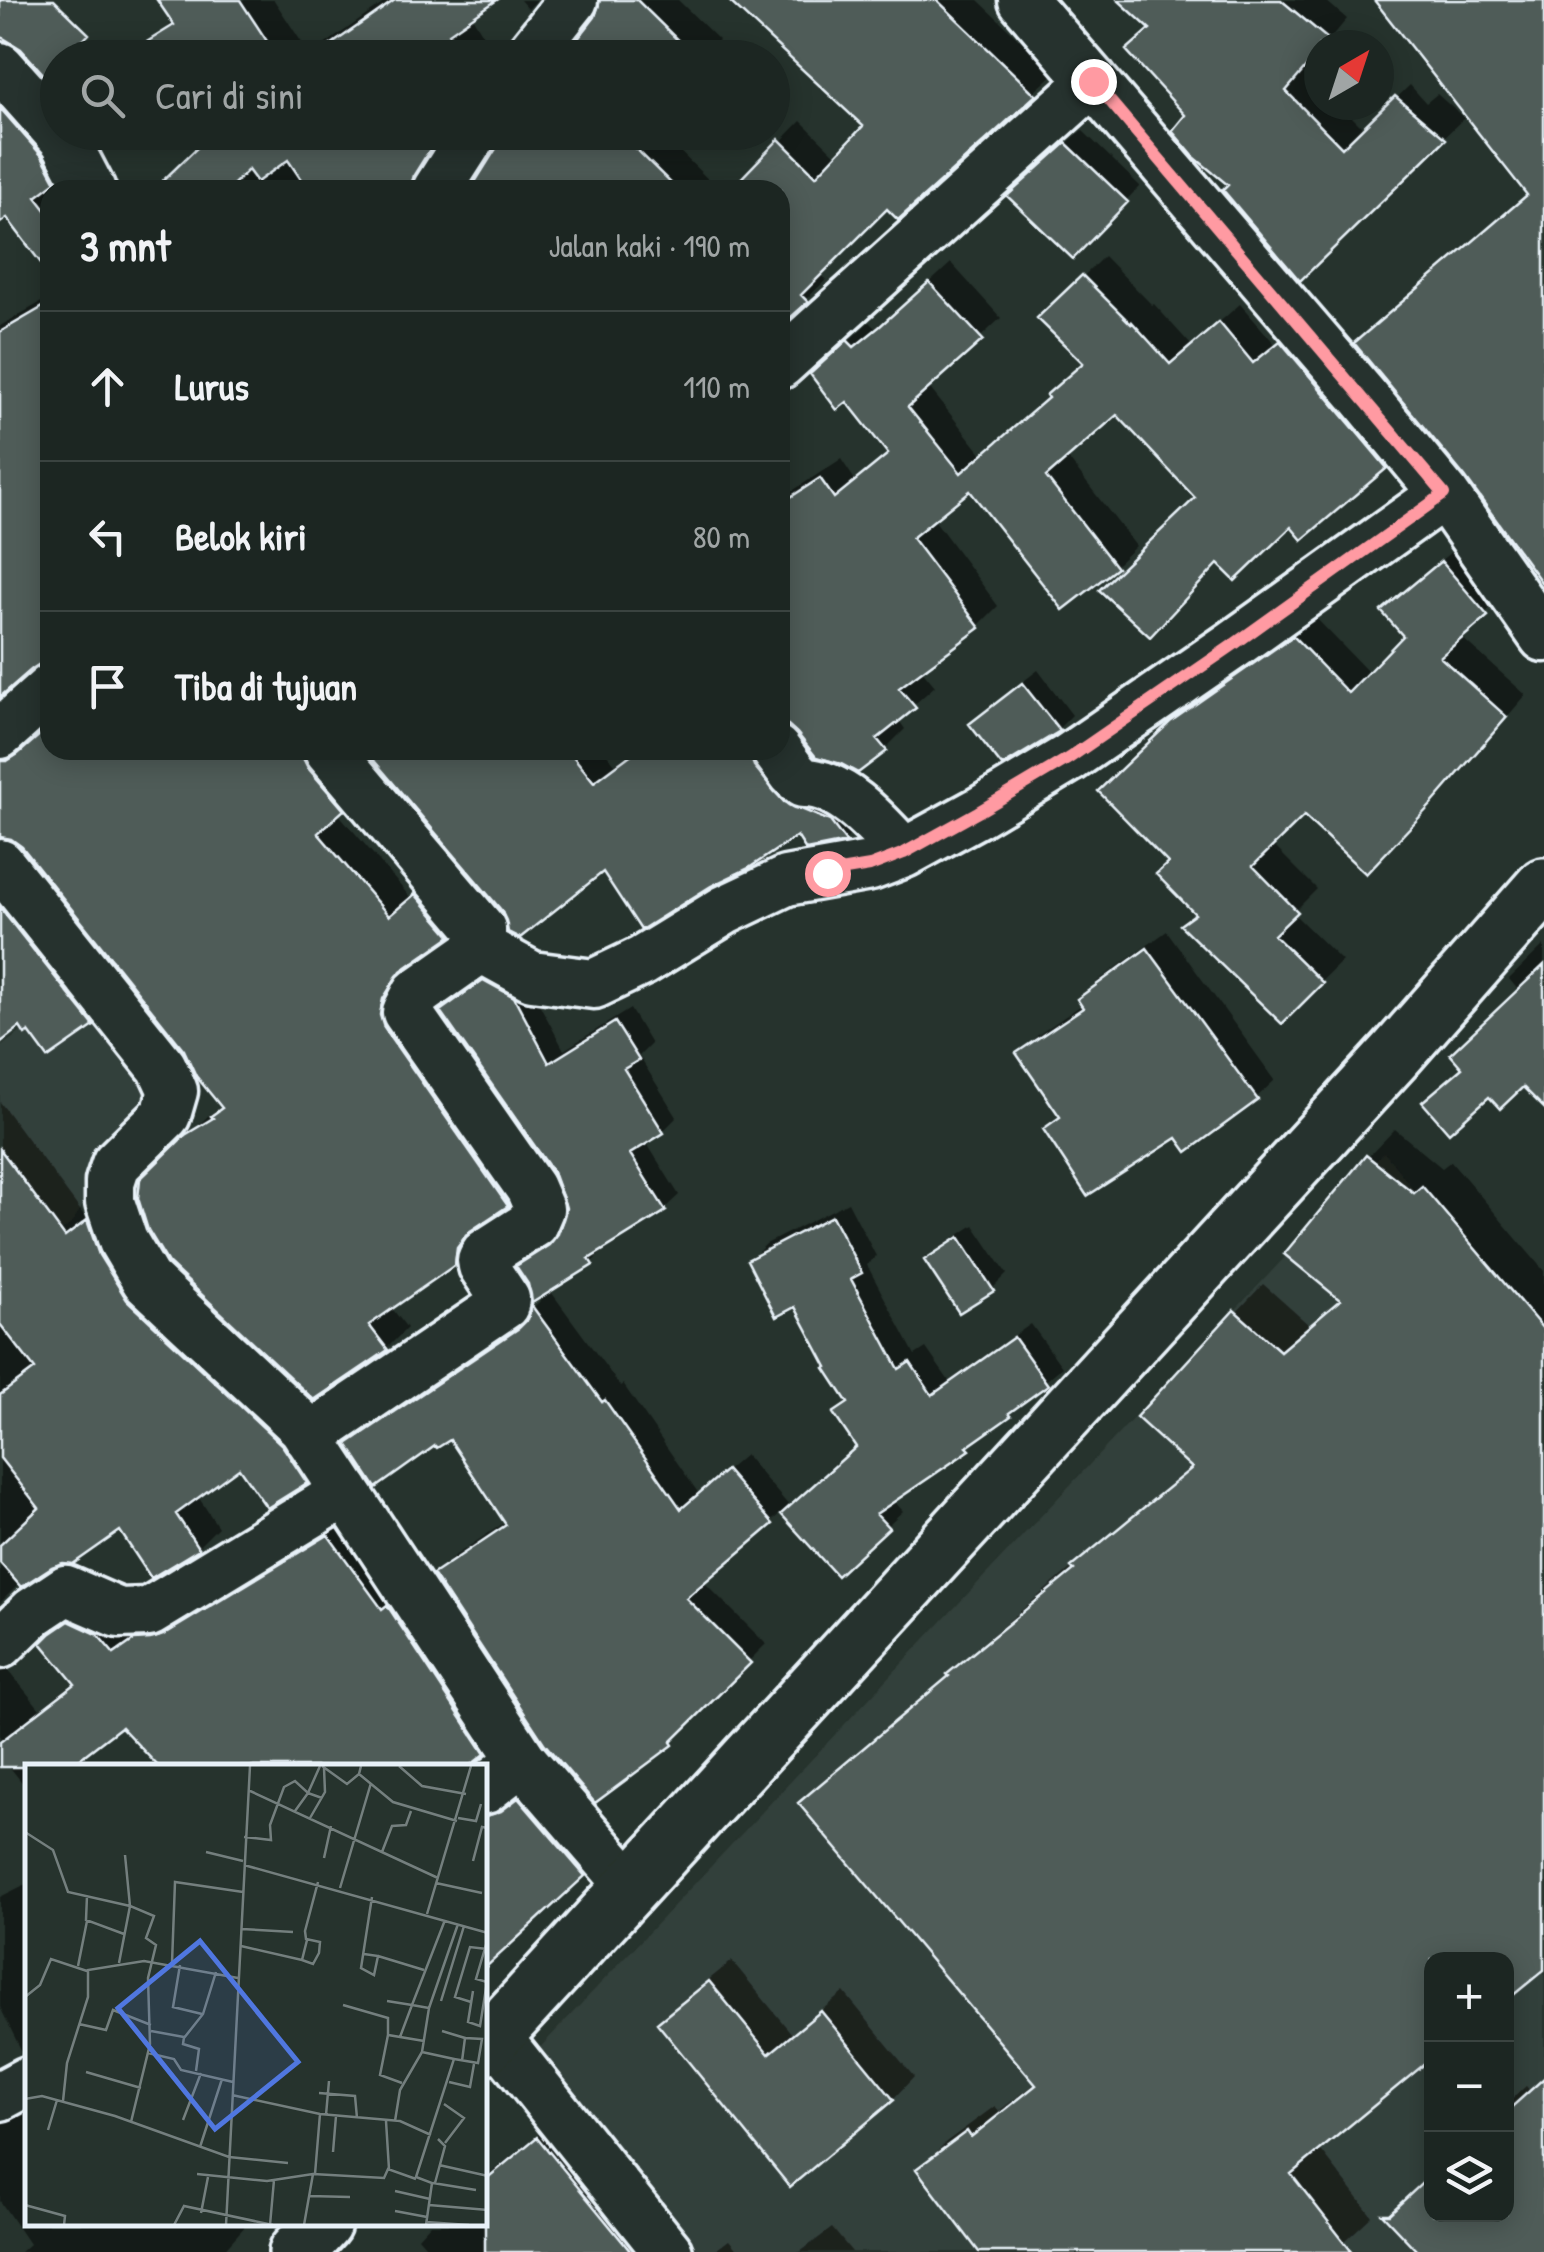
<!DOCTYPE html>
<html lang="id">
<meta charset="utf-8">
<style>
:root{--surface:#1c2622;--page:#252e2a;--text:#f1f3f6;--muted:#a0a5a5;--line:#3a4340}
body{margin:0;font-family:"Patrick Hand",sans-serif;background:var(--page);color:var(--text)}
.controls{position:absolute;right:30px;bottom:30px;display:grid;overflow:hidden;border-radius:20px;box-shadow:0 5px 25px #0003}
.controls button{width:90px;height:90px;display:grid;place-items:center;padding:0;border:0;border-bottom:2px solid var(--line);background:var(--surface);color:var(--text);font:50px sans-serif}
.compass{position:absolute;left:1304px;top:30px;width:90px;height:90px;border-radius:50%;background:var(--surface);box-shadow:0 5px 25px #0003;rotate:39deg}
.stop{position:absolute;width:30px;height:30px;margin:-22px;border:8px solid #ff9aa2;border-radius:50%;background:#fff}
.stop.end{background:#ff9aa2;border-color:#fff;box-shadow:0 2px 10px #0008}
.list{margin:0;padding:0;list-style:none}
h2{display:flex;justify-content:space-between;align-items:center;height:130px;margin:0;padding:0 40px;font-size:42px}
h2 small{font-size:32px;font-weight:400;color:var(--muted)}
.list li{display:grid;grid-template-columns:65px 1fr auto;gap:30px;align-items:center;box-sizing:border-box;height:150px;padding:0 40px;border-top:2px solid var(--line)}
.list b{display:block;font-size:38px;white-space:nowrap}
.list em{font-size:32px;font-style:normal;color:var(--muted)}
.icon{flex:none;width:55px;height:55px;fill:none;stroke:currentColor;stroke-width:2;stroke-linecap:round;stroke-linejoin:round}
.map{position:relative;flex:none;width:1544px;height:2252px;overflow:hidden}
.search{position:absolute;background:var(--surface);box-shadow:0 5px 25px #0003;left:40px;top:40px;width:750px;height:110px;display:flex;align-items:center;gap:25px;box-sizing:border-box;padding:0 35px;border-radius:55px;color:var(--muted);font-size:38px}
.panel{position:absolute;background:var(--surface);box-shadow:0 5px 25px #0003;left:40px;top:180px;width:750px;height:580px;border-radius:30px}
.map>svg:first-child{display:block}
.built{fill:#333f3a;fill-rule:evenodd}
.shadow{fill:#0007}
.building{fill:#505c59;stroke:#e8f1f8;stroke-width:2.5}
.lines{fill:none;stroke-linecap:round;stroke-linejoin:round}
.minor-casing{stroke:#e8f1f8;stroke-width:55}
.secondary-casing{stroke:#e8f1f8;stroke-width:62}
.minor{stroke:#26332d;stroke-width:48}
.secondary{stroke:#26332d;stroke-width:55}
.route{stroke:#ff9aa2;stroke-width:12}
.inset-road{fill:none;stroke:#747f7e;stroke-width:2.5}
.view{fill:#5077e0;fill-opacity:0.15;stroke:#5077e0;stroke-width:5}
.inset-edge{fill:none;stroke:#e8f1f8;stroke-width:5}
</style>
<div class="map">
<svg width="1544" height="2252" viewBox="0 0 1544 2252">
<rect width="100%" height="100%" fill="#26332d"/>
<filter id="ink" filterUnits="userSpaceOnUse"><feTurbulence type="fractalNoise" baseFrequency=".01" numOctaves="2"/><feDisplacementMap in="SourceGraphic" scale="20" xChannelSelector="R" yChannelSelector="G"/><feConvolveMatrix kernelMatrix="1 2 1 2 8 2 1 2 1" color-interpolation-filters="sRGB"/></filter>
<g filter="url(#ink)">
<path class="built" d="M71,997L154,1100L70,1225L0,1279V1047Z
M1384,1152L1544,1354V2252H697L532,2056ZM1432,1960H1506V2214H1432Z"/>
<path class="shadow" d="M160,0H274L310,55L388,0H492L471,15L497,58H173L159,36L174,21Z
M520,0H537L528,9Z
M602,0H678L719,40L702,58H566L597,18Z
M732,0H978L1055,73L898,216L887,205L820,273L826,280L780,324V190H733L801,121L838,157L867,126Z
M1119,0H1325L1347,19L1325,45H1319V52L1305,69L1319,83V105H1340L1364,129L1410,85L1426,103L1437,94L1464,118L1300,277L1232,185L1188,115L1153,27Z
M1377,0H1544V582L1467,475L1357,343L1384,316L1529,192Z
M0,65L75,160L57,178L66,190H50V262L9,217L0,223Z
M1082,130L1140,186L1073,255L1025,181Z
M216,132H446L440,190H168L163,184Z
M504,132H660L719,190H473L499,148Z
M1104,256L1152,305L1154,304L1192,346L1240,304L1275,344L1301,323L1405,446L1385,466L1291,524L1198,498L1117,411L1066,456L1136,546L1115,566L971,488L933,518L998,606L978,626L921,669L935,686L898,719L905,729L885,749L780,721V499L841,459L855,480L890,452L834,354L869,322L875,328L903,307L951,263L1001,318L928,386L982,454L1050,397L1049,395L1085,362L1041,318Z
M50,297V660H45L31,666L0,694V326Z
M1463,542L1507,593L1460,636L1526,695L1451,782L1304,813L1272,844L1317,889L1293,913L1342,961L1282,1020L1183,925L1197,911L1171,863L1102,791L1194,701L1315,617L1370,674L1406,636L1385,611L1405,590Z
M1038,670L1072,715L1058,729L972,724L986,710Z
M50,727V750H330L362,788L337,812L410,897L437,875L469,914L449,934L413,959L402,976L527,1184L506,1204L477,1225L475,1242L453,1263L391,1307L407,1328L387,1348L142,1180L209,1115L223,1106L186,1048L23,845L12,836L0,835V732L12,740L27,742L42,735Z
M368,750H604L615,764L634,750H777L865,820L845,840L807,847L797,833L604,869L504,910Z
M0,863L112,1003L92,1024L48,1055L29,1029L20,1024L0,1040Z
M1167,931L1275,1080L1256,1098L1178,1135L1046,1129L1061,1114L1020,1053L1038,1035L1083,1004L1080,999L1099,980Z
M1544,945V1104L1523,1083L1464,1067L1519,991L1509,979Z
M499,967L528,983L564,1050L630,1009L651,1044L639,1056L677,1117L663,1131L646,1142L679,1195L664,1209L604,1247L605,1249L591,1263L549,1289L620,1386L623,1384L699,1494L745,1455L791,1508L859,1446L836,1413L849,1400L796,1304L750,1260L766,1244L848,1202L876,1256L867,1265L915,1355L926,1348L949,1381L1031,1324L1062,1367L968,1448L892,1499L903,1511L837,1572L782,1512L703,1581L766,1644L687,1723L688,1726L671,1743L436,1575L453,1557L507,1521L451,1436L350,1445L368,1427L531,1317L534,1307L549,1292L530,1283L520,1267L534,1252L560,1235L569,1208L555,1171L443,1011L457,997Z
M0,1102L86,1218L108,1202L326,1461L306,1481L239,1465L197,1495L218,1527L198,1547L121,1528L50,1564L16,1587L0,1603Z
M1395,1129L1442,1168L1451,1161L1544,1271V1967L1506,1960H1432L1319,2148L1372,2216L1333,2252H982L919,2170L946,2142L995,2106L999,2111L1037,2082L802,1803L829,1776L950,1674L978,1647L1193,1465L1139,1417L1263,1284L1309,1325L1341,1298L1287,1254L1368,1157Z
M974,1225L1007,1274L992,1289L927,1260L942,1246Z
M350,1516L504,1732L480,1755L478,1767H167L127,1721L60,1767H28V1790L0,1755V1660L40,1709L76,1681L44,1643L65,1622L91,1602L118,1614Z
M485,1786L512,1797L525,1791L604,1854L485,1964Z
M28,1883V2052H22L0,2007V1897Z
M732,1961L792,2034L844,1992L914,2077L893,2099L660,2023L682,2001Z
M1544,2078V2252H1422L1432,2214H1506V2105L1526,2086L1530,2091Z
M28,2102V2224H247L222,2252H20L29,2244L0,2201V2103Z
M566,2112L681,2252H431L418,2237L430,2224H485V2177Z
M832,2228L852,2252H800Z
M729,2240L739,2252H713Z"/>
<path class="building" d="M0,0H54L89,34L66,58H58V67L47,78L21,49L0,36Z
M157,0H240L278,58H121L174,25Z
M395,0H497L449,33L464,58H312Z
M600,0H637L696,58H563L595,17Z
M728,0H937L1036,95L898,220L887,209L801,295L808,302L780,327V190H730L779,139L816,176L863,126Z
M1118,0H1281L1329,40L1325,45H1319V52L1286,91L1342,148L1395,96L1446,139L1300,281L1223,190L1228,185L1194,157L1172,131L1185,115L1126,50L1150,29Z
M1374,0H1544V586L1465,477L1354,343L1527,195Z
M0,108L42,156L56,182L36,197L50,215V275L7,218L0,223Z
M222,132H441L414,175L410,190H308L288,160L257,182L248,170L228,190H153L202,143L204,146Z
M501,132H619L678,190H470L497,147Z
M1066,143L1128,202L1073,259L1007,196Z
M1082,275L1131,324L1132,322L1170,364L1219,322L1253,363L1280,341L1387,468L1302,540L1291,527L1235,581L1218,564L1150,637L1099,590L1195,498L1117,415L1046,477L1117,568L1063,610L970,491L912,538L980,628L899,688L916,708L877,739L887,751L858,773L841,764L816,757L797,733L788,725L780,724V504L820,478L834,498L888,454L847,402L837,410L810,374L847,340L854,347L879,327L929,282L983,340L908,407L961,473L1048,398L1046,395L1083,363L1037,318Z
M50,303V662H43L32,669L0,697V332Z
M1441,561L1488,616L1440,657L1507,717L1430,806L1366,874L1304,816L1253,866L1298,912L1274,935L1323,983L1282,1024L1180,925L1195,914L1156,874L1168,863L1098,791L1170,722L1293,636L1348,693L1403,636L1381,611Z
M1022,683L1060,731L1002,766L969,724Z
M50,726V750H302V756L308,768L344,810L318,833L389,916L415,894L451,936L401,971L383,999L380,1015L384,1028L508,1206L469,1232L457,1248L455,1265L369,1325L388,1350L314,1400L168,1263L148,1230L138,1198L140,1179L185,1135L213,1118L211,1116L222,1108L196,1076L184,1050L22,847L11,839L0,837V761H7L18,754Z
M365,750H568L594,782L637,750H749L754,766L784,802L830,821L846,842L806,850L797,836L749,868L711,886L641,930L603,872L520,938L508,932L502,911Z
M0,908L94,1026L48,1058L29,1032L25,1035L20,1027L0,1043Z
M1147,948L1258,1100L1187,1152L1177,1138L1087,1196L1043,1129L1060,1117L1016,1053L1083,1008L1077,999Z
M1544,965V1108L1523,1087L1500,1109L1489,1097L1449,1133L1422,1102L1462,1068L1450,1054Z
M483,980L514,997L549,1063L615,1022L639,1060L624,1069L664,1133L630,1154L666,1211L589,1259L593,1265L532,1303L528,1284L516,1266L549,1245L558,1234L566,1208L553,1172L440,1011Z
M0,1149L65,1237L87,1220L99,1255L127,1300L282,1445L307,1483L267,1508L239,1468L176,1514L199,1549L151,1578L120,1531L73,1564L63,1563L52,1567L21,1587L0,1563V1545L39,1508L0,1458V1395L35,1369L0,1324Z
M1366,1155L1414,1193L1422,1186L1544,1330V1970L1506,2001V1960H1432V2058L1291,2174L1352,2252H979L916,2169L967,2131L971,2137L1036,2085L798,1803L949,1676L947,1674L1074,1570L1071,1567L1192,1468L1136,1417L1234,1310L1280,1351L1340,1300L1284,1254Z
M832,1216L862,1273L851,1279L899,1369L910,1362L932,1395L1014,1337L1048,1385L1009,1413L1011,1416L967,1447L970,1450L876,1514L889,1528L837,1576L781,1514L856,1447L833,1413L848,1403L825,1368L827,1367L795,1307L776,1317L747,1260Z
M959,1237L994,1291L959,1313L924,1260Z
M532,1306L602,1402L605,1400L681,1509L726,1470L773,1524L686,1598L751,1663L671,1742L673,1745L595,1803L544,1743L433,1574L506,1525L450,1440L437,1448L435,1446L376,1488L347,1444L519,1328L528,1319Z
M328,1535L382,1609L387,1605L485,1754L468,1767H159L121,1727L69,1767H0V1742L75,1684L41,1643L50,1634L69,1621L97,1634L114,1654L134,1640L150,1639L163,1635Z
M518,1798L585,1876L485,1968V1816L501,1811Z
M709,1981L769,2054L821,2011L894,2100L790,2187L657,2023Z
M1544,2078V2252H1418L1382,2214H1389L1432,2174V2214H1506V2112Z
M537,2137L631,2252H485V2180Z"/>
<g class="lines">
<g class="minor-casing">
<path id="minor" d="M1023,0L1363,396L1444,494L1544,637
M527,58L573,0
M0,67L58,132
M58,132L65,140L91,190
M437,190L474,132
M780,364L1093,81
M0,734L50,689
M776,750L793,773L803,783C842,782 879,826 904,853
M0,864L162,1067L173,1091L166,1115L116,1164L110,1182V1202L123,1241L146,1280L303,1427L522,1760L631,1886
M481,948L532,976L594,984L642,961L725,910L786,881L870,866L904,853L979,812L1069,758L1233,645L1444,494
M309,1437L504,1305L505,1299L483,1266L482,1260L485,1254L533,1223L539,1209L530,1188L407,1012L417,993L481,948V929L329,750
M0,1644L33,1612L66,1590L119,1613L149,1612L346,1492
M485,1789L522,1760
M495,2035L668,2252
M0,2096L28,2081"/>
</g>
<g class="secondary-casing">
<path id="secondary" d="M485,2046L1396,1054L1544,886
M297,2252L323,2224"/>
</g>
<use href="#minor" class="minor"/>
<use href="#secondary" class="secondary"/>
</g>
</g>
<g class="lines" filter="url(#ink)">
<path class="route" d="M827,873L870,866L904,853L978,812L1069,758L1233,645L1444,494L1093,81"/>
</g>
<g transform="translate(25 1764)">
<rect width="462" height="462" fill="#26332d"/>
<path class="inset-road" d="M297,2L322,20L334,10M336,2L334,10L368,38L432,57M374,2L397,22L441,30M223,26L413,114M270,47L283,29L297,34M285,54L300,28L299,4M433,54L451,57L456,40M0,68L28,86L43,128L105,142L94,199M219,73L246,76L245,61L259,23L270,17L283,29L295,2M181,88L218,97M357,88L367,62L381,61L386,47M100,91L105,142L129,152L121,174L131,181L123,214L125,280L106,358M299,94L306,62M448,97L457,63L463,64M219,101L463,169M411,119L457,129M315,124L346,19M62,132L61,156L99,170M402,150L446,2M217,165L268,168M216,182L277,196L282,176M339,190L353,192L349,211L336,204L347,133M353,192L399,206M277,196L288,200L294,189L295,178L281,175L280,167L293,118M147,199L150,118L218,128M155,201L148,243L177,250M53,202L62,157M448,227L443,258L455,262L462,218L451,215L463,174M0,233L15,221L26,195L62,207M362,237L387,241L375,273M416,237L439,162M446,238L430,233L445,183L462,185M318,241L363,254V271M404,244L433,160M54,260L81,266L88,246L126,261M126,267L159,273L158,280L174,285L171,307M417,267L440,274L437,297M159,274L178,250L191,208M397,288L429,295L391,413L407,419L401,461M123,289L149,295L156,306L208,318M429,295L453,299L457,275L440,274M61,308L116,324M424,318L445,323L449,300M377,319L355,311L363,271L399,277M294,329L330,332L332,354M207,331L295,350L375,357L406,371M0,335L17,332L90,352L204,393L263,399M38,337L42,299L63,233V206L119,197L213,214M419,340L439,354L420,379M301,351L304,317M158,356L176,309M361,357L364,405M370,357L375,326L397,288L404,244L387,241L420,156M23,366L32,336M175,383L197,315M308,388L311,352M414,401L463,412M172,410L242,417L288,410L279,461M288,410L359,414L363,405L391,415M290,410L295,350M408,419L451,426M410,419L420,382L413,375M370,427L405,435M284,432L325,433M0,441L40,452L39,461M404,441L463,446M370,447L402,453M176,449L183,413M401,458L444,461M149,461L159,442L248,461M201,461L225,2M245,461L249,416"/>
<path class="view" d="M175,177L273,298L190,365L93,244Z"/>
<rect width="462" height="462" class="inset-edge"/>
</g>
</svg>
<div class="controls">
<button>+</button>
<button>−</button>
<button><svg class="icon" aria-label="layers" viewBox="0 0 24 24"><path d="M12 4l9 5-9 5-9-5zM3 14l9 5 9-5"/></svg></button>
</div>
<svg class="compass" viewBox="-18 -18 36 36"><path d="M0-13l5 13h-10z" fill="#e53935"/><path d="M0 13l5-13h-10z" fill="#a0a5a5"/></svg>
<div class="stop" style="left:827px;top:873px"></div>
<div class="stop end" style="left:1093px;top:81px"></div>
<div class="search"><svg class="icon" aria-label="search" viewBox="0 0 24 24"><circle cx="10" cy="10" r="6"/><path d="M15 15l6 6"/></svg>Cari di sini</div>
<section class="panel">
<h2>3 mnt<small>Jalan kaki · 190 m</small></h2>
<ul class="list">
<li><svg class="icon" aria-label="ahead" viewBox="0 0 24 24"><path d="M12 20V5M6 11l6-6 6 6"/></svg><div><b>Lurus</b></div><em>110 m</em></li>
<li><svg class="icon" aria-label="left" viewBox="0 0 24 24"><path d="M17 20v-9H6M10 6l-5 5 5 5"/></svg><div><b>Belok kiri</b></div><em>80 m</em></li>
<li><svg class="icon" aria-label="arrive" viewBox="0 0 24 24"><path d="M6 21V4h12l-3 4 3 4H6"/></svg><div><b>Tiba di tujuan</b></div></li>
</ul>
</section>
</div>
